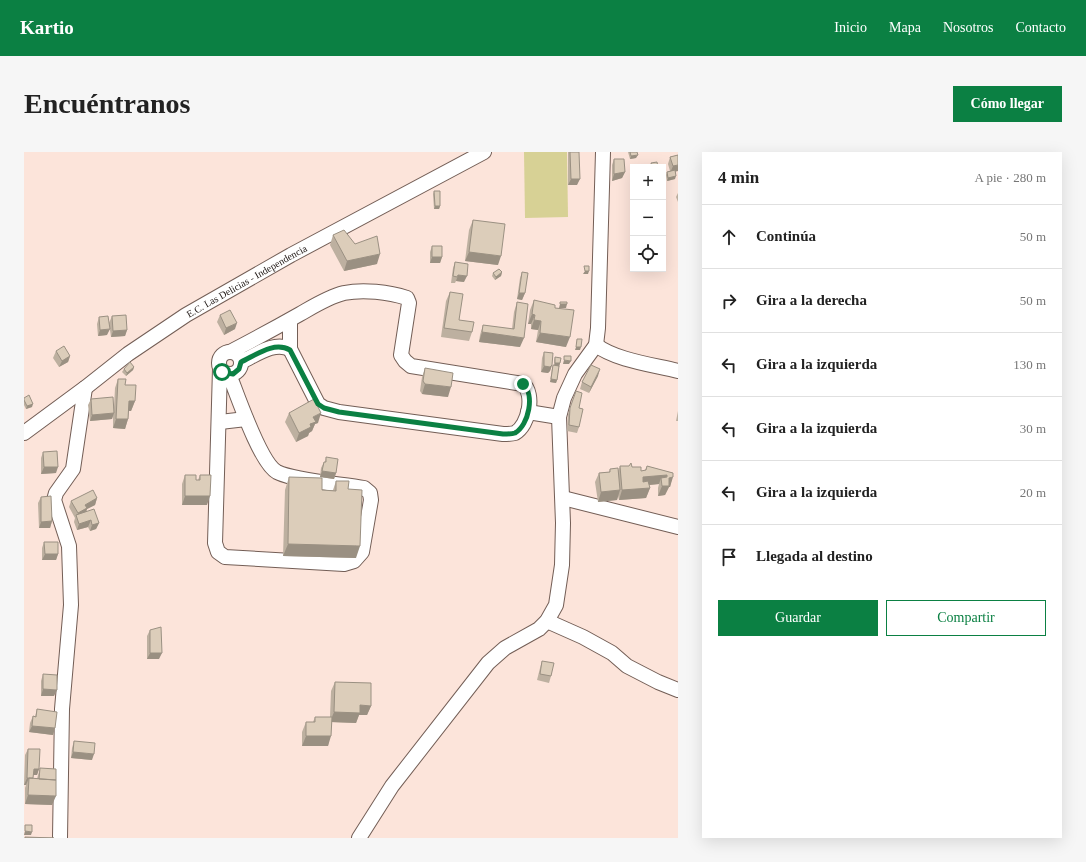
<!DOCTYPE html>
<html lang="es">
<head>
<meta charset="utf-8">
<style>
	:root { --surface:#fff; --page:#f6f6f6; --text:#222; --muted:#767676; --line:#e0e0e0; --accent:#0b8043 }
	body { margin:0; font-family:"Times New Roman",serif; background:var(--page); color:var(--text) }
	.controls { position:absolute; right:12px; top:12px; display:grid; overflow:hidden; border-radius:0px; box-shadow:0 4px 16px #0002 }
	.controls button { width:36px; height:36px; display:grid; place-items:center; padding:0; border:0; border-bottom:1px solid var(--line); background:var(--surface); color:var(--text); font:20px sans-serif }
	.stop { position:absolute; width:12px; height:12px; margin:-9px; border:3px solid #0b8043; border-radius:50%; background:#fff }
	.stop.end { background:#0b8043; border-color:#fff; box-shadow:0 1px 4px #0008 }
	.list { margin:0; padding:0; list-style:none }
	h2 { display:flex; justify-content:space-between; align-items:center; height:52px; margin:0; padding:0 16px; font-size:17px }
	h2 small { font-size:13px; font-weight:400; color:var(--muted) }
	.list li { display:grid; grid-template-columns:26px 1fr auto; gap:12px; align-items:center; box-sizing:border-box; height:64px; padding:0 16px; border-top:1px solid var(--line) }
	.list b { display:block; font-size:15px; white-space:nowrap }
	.list em { font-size:13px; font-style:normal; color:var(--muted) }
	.actions { display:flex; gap:8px; padding:12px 16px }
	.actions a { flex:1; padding:9px 0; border:1px solid var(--accent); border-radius:0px; text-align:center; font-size:14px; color:var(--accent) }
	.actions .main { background:var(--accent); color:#fff }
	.icon { flex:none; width:22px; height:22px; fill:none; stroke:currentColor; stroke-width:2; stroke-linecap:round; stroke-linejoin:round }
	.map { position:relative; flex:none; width:654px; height:686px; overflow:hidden; border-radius:0px }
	header { display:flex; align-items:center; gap:24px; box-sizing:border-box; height:56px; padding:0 20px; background:var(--accent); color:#fff }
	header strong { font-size:19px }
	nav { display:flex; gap:22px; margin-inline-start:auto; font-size:14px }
	.intro { display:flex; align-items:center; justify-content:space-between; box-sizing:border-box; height:96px; padding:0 24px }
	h1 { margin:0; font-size:28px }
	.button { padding:10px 18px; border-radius:0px; background:var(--accent); color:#fff; font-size:14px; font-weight:700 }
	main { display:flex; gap:24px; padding:0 24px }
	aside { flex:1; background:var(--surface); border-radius:0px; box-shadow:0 4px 16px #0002 }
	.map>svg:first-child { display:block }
	.green { fill:#d7d195 }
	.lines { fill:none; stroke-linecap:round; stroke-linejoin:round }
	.minor-casing { stroke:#735e56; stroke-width:16 }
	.minor { stroke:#fff; stroke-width:14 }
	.wall { fill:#bdb0a0 }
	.shaded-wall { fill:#9a9082 }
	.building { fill:#dccdba; stroke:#9a9082 }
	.route { stroke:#0b8043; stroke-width:5 }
	.labels { text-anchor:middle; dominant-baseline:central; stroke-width:3; stroke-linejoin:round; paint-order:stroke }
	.street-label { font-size:10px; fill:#1b1310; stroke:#fff }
</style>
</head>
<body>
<header>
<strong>Kartio</strong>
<nav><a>Inicio</a><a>Mapa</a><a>Nosotros</a><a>Contacto</a></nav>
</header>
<div class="intro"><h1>Encuéntranos</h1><a class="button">Cómo llegar</a></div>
<main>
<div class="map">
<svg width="654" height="686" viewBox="0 0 654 686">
	<rect width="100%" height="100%" fill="#fce4da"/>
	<path class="green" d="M500,0H543L544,65L501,66Z"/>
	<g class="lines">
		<defs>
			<g id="minor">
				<path d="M572,193C591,208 630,213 654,219"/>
				<path d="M206,200C229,188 253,175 276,162C290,154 304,145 320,141C339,137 365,140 383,146L385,151L377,203L381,209L387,214L499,232C511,242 505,273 491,281C488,282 482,282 479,282L315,260L300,256L294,252L266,197V168"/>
				<circle cx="206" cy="211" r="11"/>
				<path d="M217,210C232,203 250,189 266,197"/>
				<path d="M196,217L191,391L194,400L201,405L320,412L330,409L338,400L347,348L346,341L340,336C318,332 271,329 253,320C236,311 213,242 205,222"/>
				<path d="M504,260L535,265"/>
				<path d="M196,270L222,267"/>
				<path id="s1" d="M0,281L61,236L104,202L162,163L267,103L460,0"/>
				<path d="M539,346L654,375"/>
				<path d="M523,469L559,485L588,501L603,514L634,530L654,538"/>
				<path d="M36,686L38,557L47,453L45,394L30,348L32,341L49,317L61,236"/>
				<path d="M335,686L368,634L464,511L481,496L515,477L523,469L532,453L538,413L539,371L535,265L540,246L551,222L572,193L574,176L579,0"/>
			</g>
		</defs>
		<use href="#minor" class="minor-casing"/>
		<use href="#minor" class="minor"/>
	</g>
	<path class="wall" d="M544,0H555L553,33H544Z
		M604,0H613L612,6L606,7Z
		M654,3V19H651V27L643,29L642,23L643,20L646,19L644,12L646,5Z
		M590,7L601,20L598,26L588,29V13Z
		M410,39L416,54L415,57H410L409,42Z
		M654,41V50L652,45Z
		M449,68L474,113L441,109L445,78Z
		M309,83L331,92L353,112L320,119L306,93Z
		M408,94L418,105L416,111H406V100Z
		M431,110L440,130L432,129L431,131H427L429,116Z
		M478,120L477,124L471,128L468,124L469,121Z
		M498,120L501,141L498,148L493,147L496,126Z
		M426,140L435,168L448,180L445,189L417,185L422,149Z
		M510,148L531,156L542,195L512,190L514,178L507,177V172H504L506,158Z
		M493,150L496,195L455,190L456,183L459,173L488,177L490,160Z
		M196,163L211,177L200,183L193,170Z
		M88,164L103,178L101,184L87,185L85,171Z
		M75,165L83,183L74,184L73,172Z
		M32,199L46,204L44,210L35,215L29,206Z
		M520,200L528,213L526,219L524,221L517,220L518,206Z
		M531,205L536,211L535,215L533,228L532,231L526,230L528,216L529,213H530V208Z
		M110,215L109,218L102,224L98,220L100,217Z
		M401,216L424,245L398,242L396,239L398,225Z
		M574,224L565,241L556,237L558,230Z
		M94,227L101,233L111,249L107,259H105L104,267L101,277L89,276V263L88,267L66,269L64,253L67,247L90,255L91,236Z
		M552,239L555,256V275L553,281L543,279L544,262Z
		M0,246L8,255L2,257L0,253Z
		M654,259V269H652Z
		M265,261L294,271L291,272L288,279L285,281L284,284L272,290L261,270Z
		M19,300L32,321L17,322V306Z
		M302,305L312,321L310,327L296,325L297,316L300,310H301Z
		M596,314L608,315L617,319L621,318L623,314L649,321L646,335H645L641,343L634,344V336L635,332L625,333L626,336L622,346L595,348L594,344L593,348L574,350L571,330L575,321L585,320L586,317L594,319Z
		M161,323L172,328H174L176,323L183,353H158V332Z
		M265,325L298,338H309L312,329L324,337L332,406L259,404L261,338Z
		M17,345L28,369L26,376H15L14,351Z
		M73,346L71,353L63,357L62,360L75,371L72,377L66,379L64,375L53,378L50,370L51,366L45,355L47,349Z
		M20,390L34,402L32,408H18V396Z
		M126,478L135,507H123V484Z
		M518,509L527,524L525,531L513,528L516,516Z
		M19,522L30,544H17V529Z
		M311,530L347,554L343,563H335L332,571L308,570L304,594H278V580L282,570H289L291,565H306L307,539Z
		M13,557L31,576L29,583L5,580L6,571L9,564L11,565Z
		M50,589L68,608L47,606L48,596Z
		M4,597L15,617L13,623H9V627H13L14,623L16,616L28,653L1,652V636L2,633H0L1,603Z"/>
	<path class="shaded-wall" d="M614,3L612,6L606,7L607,4Z
		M654,13V19L646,21L649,14Z
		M601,20L598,26L588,29L590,22Z
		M652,24L651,27L643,29L644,26Z
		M547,27H556L553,33H544Z
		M411,54H416L415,57H410Z
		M445,100L477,104L474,113L441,109Z
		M356,102L353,112L320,119L323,109Z
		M408,105H418L416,111H406Z
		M561,119H565L564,122H559Z
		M478,120L477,124L471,128L472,125Z
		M434,123L443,124L440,130L432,129Z
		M495,141H501L498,148L493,147Z
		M536,152H543L542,156H535Z
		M508,162L511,163L507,172H504Z
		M510,168L517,169L514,178L507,177Z
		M213,171L211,177L200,183L202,176Z
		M86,177L83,183L74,184L76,178Z
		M103,178L101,184L87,185L89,179Z
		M458,180L500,186L496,195L455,190Z
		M516,181L546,185L542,195L512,190Z
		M552,195H557L556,198H551Z
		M46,204L44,210L35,215L38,209Z
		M540,208L547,209L545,212H539Z
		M531,211H536L535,215L530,214Z
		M528,213L526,219L524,221L517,220L520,214Z
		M110,215L109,218L102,224L103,221Z
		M576,217L574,224L565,241L567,235Z
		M527,227L533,228L532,231L526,230Z
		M401,232L427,235L424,245L398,242Z
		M105,249H111L107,259H102Z
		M9,252L8,255L2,257L3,254Z
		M90,261L88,267L66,269L68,263Z
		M297,261L294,271L291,272L288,279L285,281L284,284L272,290L275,281L289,265Z
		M92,267H104L101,277L89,276Z
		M20,315H34L32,321L17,322Z
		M298,319L312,321L310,327L296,325Z
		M643,323L640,332L637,326L635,332L615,334L619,325Z
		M649,325L646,335H645L641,343L634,344L638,334L645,326Z
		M626,336L622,346L595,348L598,338Z
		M596,338L593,348L574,350L577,340Z
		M161,344H186L183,353H158Z
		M73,346L71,353L63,357L61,363L53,364L54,361L61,353Z
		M67,368L64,375L53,378L55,372Z
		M28,369L26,376H15L17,370Z
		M75,371L72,377L66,379L68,373Z
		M264,392L336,394L332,406L259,404Z
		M21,402H34L32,408H18Z
		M126,501H138L135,507H123Z
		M19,537L33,538L30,544H17Z
		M336,553L347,554L343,563H335L332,571L306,570L310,560Z
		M8,574L31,576L29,583L5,580Z
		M282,584H307L304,594H278Z
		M49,600L70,602L68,608L47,606Z
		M10,617H15L13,623H7Z
		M3,626H9H5L2,633H0Z
		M4,643L32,644L28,653L1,652Z
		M1,679L8,680L7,683H0Z"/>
	<path class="building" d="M546,0H555L556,27H547Z
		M606,0H613L614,3L607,4Z
		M654,3V13L649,14L646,5Z
		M590,7H600L601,20L590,22Z
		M633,10L634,15H628L627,11Z
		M651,18L652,24L644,26L643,20Z
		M410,39H416V54H411Z
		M449,68L481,72L477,104L445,100Z
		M320,78L331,92L353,84L356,102L323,109L309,83Z
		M408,94H418V105H408Z
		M431,110L444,112L443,124L434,123L433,125L429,124Z
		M560,114H565V119H561Z
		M475,117L478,120L472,125L469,121Z
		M498,120L504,121L501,141H495Z
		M426,140L439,142L435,168L450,170L448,180L420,176Z
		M510,148L531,153V156L550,158L546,185L516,181L517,169L510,168L511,163L508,162Z
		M493,150L504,152L500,186L458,180L459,173L490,177Z
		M536,150H543V152H536Z
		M206,158L213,171L202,176L196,163Z
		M102,163L103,178L89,179L88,164Z
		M84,164L86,177L76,178L75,165Z
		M553,187H558L557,195H552Z
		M40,194L46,204L38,209L32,199Z
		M520,200L529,201L528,213L526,215L520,214Z
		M540,204H547V209L540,208Z
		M531,205L537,206L536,211H531Z
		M106,210L110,215L103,221L100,217Z
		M529,213L535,214L533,228L527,227Z
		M567,213L576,217L567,235L558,230Z
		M401,216L429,221L427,235L401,232L399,229Z
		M94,227H102L101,233H112L111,249H105L104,267H92Z
		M552,239L558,241L555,256L559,257L555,275L545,273L546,256Z
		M5,243L9,252L3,254L0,248V246Z
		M89,245L90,261L68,263L67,247Z
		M290,247L297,261L289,265L292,270L286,272L287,275L275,281L265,261Z
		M33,299L34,315H20L19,300Z
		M302,305L314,307L312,321L298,319L300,310H302Z
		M607,311L608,315H617V319L622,318L623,314L649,321V325L645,326V334H638L637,326L643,325V323L619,325V330L624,329L626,336L598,338L596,314H605Z
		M594,316L596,338L577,340L575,321L586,320V317Z
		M161,323H172V328H176V323H187L186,344H161Z
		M265,325L298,326V338L312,339V329H325L324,337L338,338L336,394L264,392Z
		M69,338L73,346L61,353L63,356L54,361L47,349Z
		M27,344L28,369L17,370V345Z
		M70,357L75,371L68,373L67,368L55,372L52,363Z
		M20,390H34V402H21Z
		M137,475L138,501H126V478Z
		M518,509L530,511L527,524L516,522Z
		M19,522L33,523V538L19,537Z
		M311,530L347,531V554L336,553V561L310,560Z
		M13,557L33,560L31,576L8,574L9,564L12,565Z
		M291,565H308L307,584H282V570H291Z
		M50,589L71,591L70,602L49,600Z
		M4,597H16L15,617H10L9,626H3Z
		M16,616L32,617V628L15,627Z
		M5,626L32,628V644L4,643Z
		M1,673H8V680L1,679Z
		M1,685L30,686H1Z"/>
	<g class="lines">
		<path class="route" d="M198,220L209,222L215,217L217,210C232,203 250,189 266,198L294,252L300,256L315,260L479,282C482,282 488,282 491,281C505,273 511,242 499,232"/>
	</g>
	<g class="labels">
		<g class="street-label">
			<text stroke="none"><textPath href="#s1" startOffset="270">E.C. Las Delicias - Independencia</textPath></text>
		</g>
	</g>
</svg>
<div class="controls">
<button>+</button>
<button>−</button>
<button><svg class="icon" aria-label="locate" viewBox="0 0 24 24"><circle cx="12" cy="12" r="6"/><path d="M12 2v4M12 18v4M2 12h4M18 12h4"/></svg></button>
</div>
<div class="stop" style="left:198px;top:220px"></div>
<div class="stop end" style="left:499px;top:232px"></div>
</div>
<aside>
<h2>4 min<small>A pie · 280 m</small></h2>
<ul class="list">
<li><svg class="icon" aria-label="ahead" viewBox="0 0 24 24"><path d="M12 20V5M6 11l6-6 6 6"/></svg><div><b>Continúa</b></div><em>50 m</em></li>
<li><svg class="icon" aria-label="right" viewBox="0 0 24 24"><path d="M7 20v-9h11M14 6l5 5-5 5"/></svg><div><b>Gira a la derecha</b></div><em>50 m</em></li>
<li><svg class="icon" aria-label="left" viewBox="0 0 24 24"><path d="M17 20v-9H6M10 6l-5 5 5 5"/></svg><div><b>Gira a la izquierda</b></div><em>130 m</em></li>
<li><svg class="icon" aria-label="left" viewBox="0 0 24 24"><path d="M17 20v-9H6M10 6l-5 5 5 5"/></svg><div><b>Gira a la izquierda</b></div><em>30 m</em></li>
<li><svg class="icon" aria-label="left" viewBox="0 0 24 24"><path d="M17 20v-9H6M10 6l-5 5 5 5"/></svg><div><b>Gira a la izquierda</b></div><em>20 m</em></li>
<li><svg class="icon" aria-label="arrive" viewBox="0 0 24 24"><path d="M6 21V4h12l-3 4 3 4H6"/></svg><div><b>Llegada al destino</b></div></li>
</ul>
<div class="actions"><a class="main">Guardar</a><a>Compartir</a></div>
</aside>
</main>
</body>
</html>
